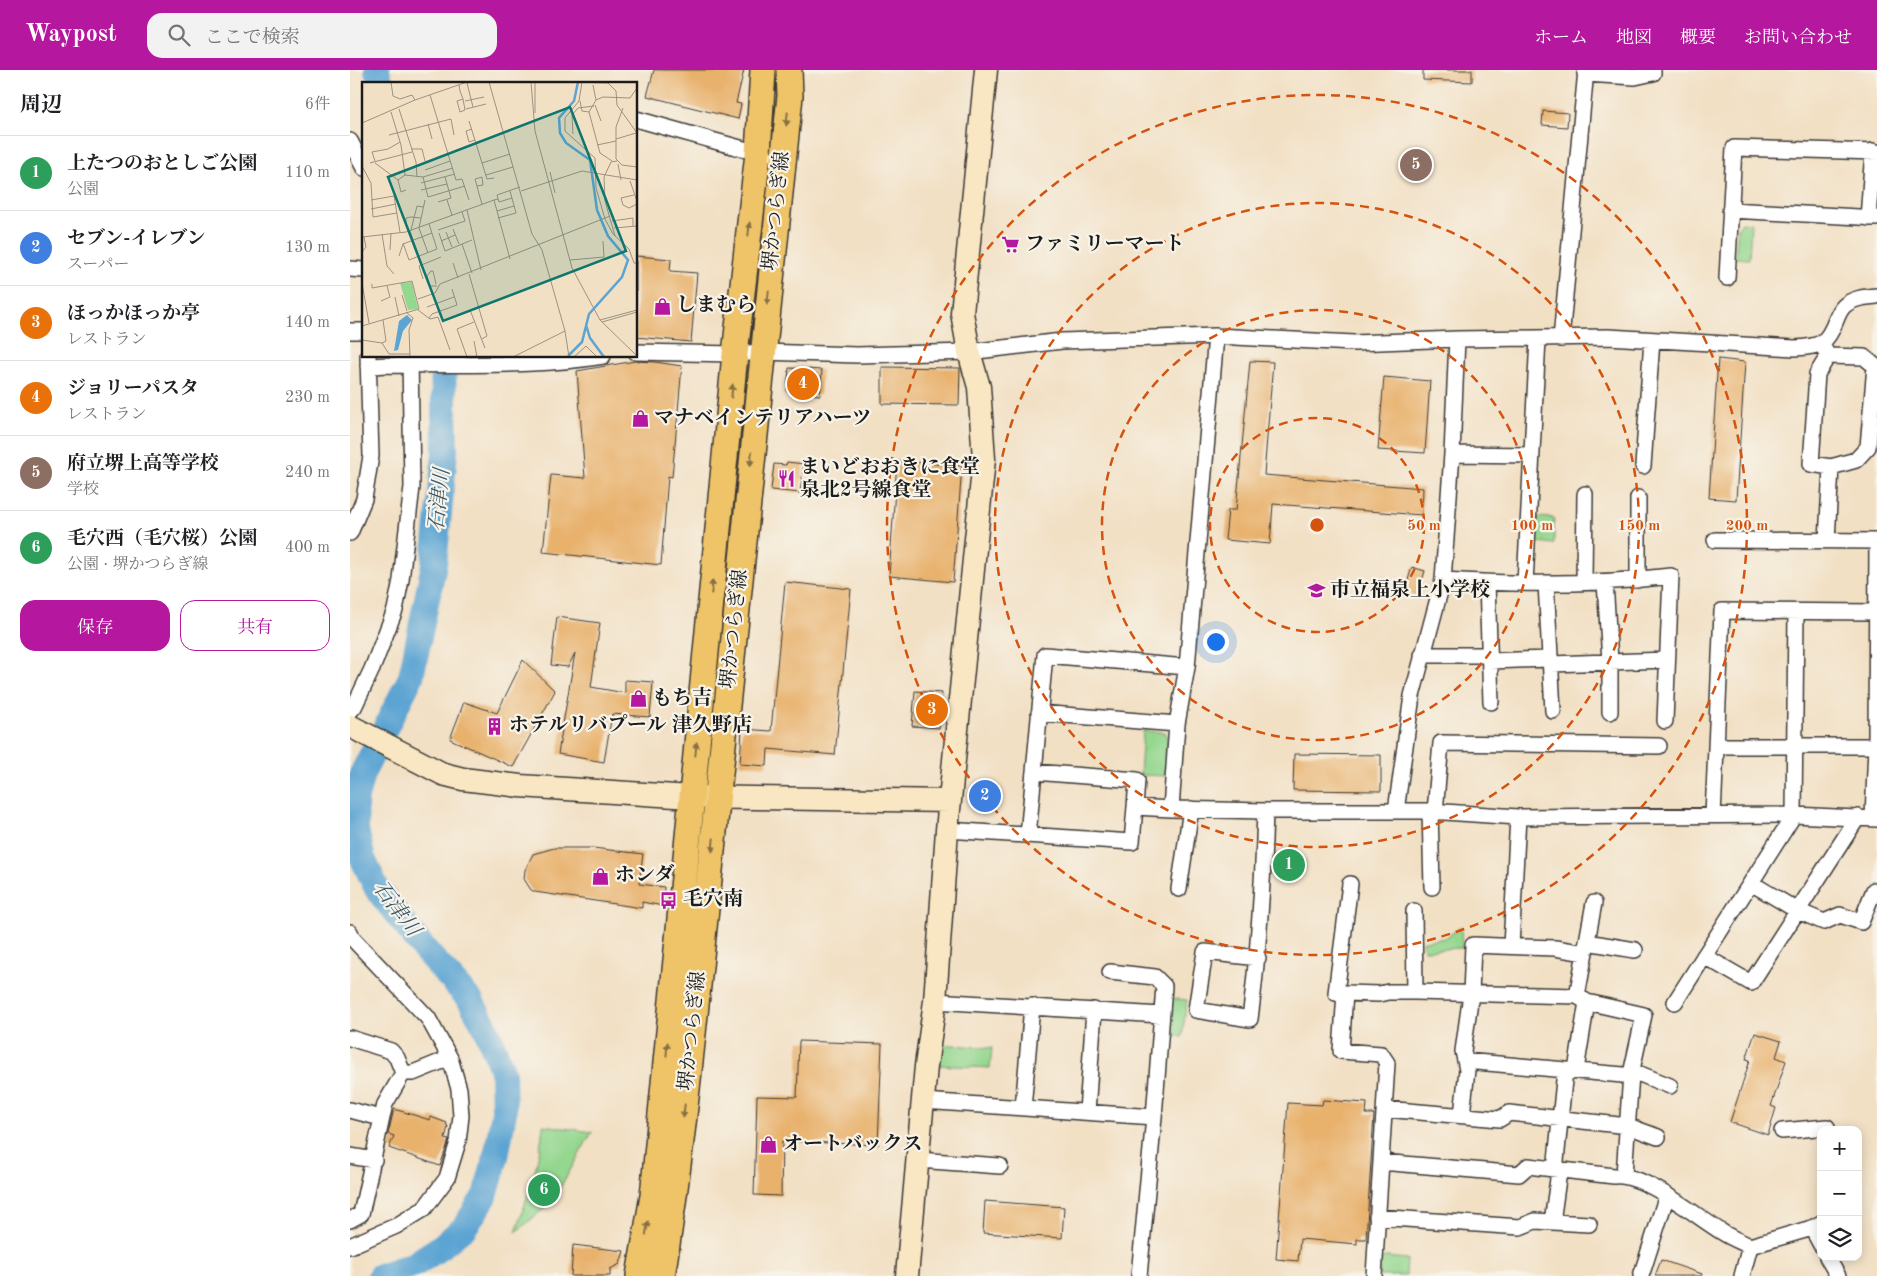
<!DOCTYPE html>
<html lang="ja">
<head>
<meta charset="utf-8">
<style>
	:root { --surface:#fff; --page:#f2f2f2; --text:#202124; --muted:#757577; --line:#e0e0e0; --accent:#b5179e }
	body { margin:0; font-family:"Old Standard TT","Noto Serif JP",serif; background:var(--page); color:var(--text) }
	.controls { position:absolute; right:15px; bottom:15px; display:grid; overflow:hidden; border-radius:10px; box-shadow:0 2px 12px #0003 }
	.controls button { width:45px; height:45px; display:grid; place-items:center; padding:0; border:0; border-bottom:1px solid var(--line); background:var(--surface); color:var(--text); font:25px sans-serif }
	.you { position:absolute; left:865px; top:571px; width:18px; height:18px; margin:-12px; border:4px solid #fff; border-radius:50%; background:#1a73e8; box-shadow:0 0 0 8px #1a73e833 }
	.badge { display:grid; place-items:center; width:32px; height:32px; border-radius:50%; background:var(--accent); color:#fff; font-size:16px; font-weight:700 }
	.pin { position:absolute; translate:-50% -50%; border:2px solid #fff; box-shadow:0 1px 5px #0006 }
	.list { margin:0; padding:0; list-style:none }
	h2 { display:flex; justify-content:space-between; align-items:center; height:65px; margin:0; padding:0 20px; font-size:21px }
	h2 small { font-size:16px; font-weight:400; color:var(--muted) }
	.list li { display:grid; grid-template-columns:32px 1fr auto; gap:15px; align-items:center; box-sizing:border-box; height:75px; padding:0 20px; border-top:1px solid var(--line) }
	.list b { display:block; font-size:19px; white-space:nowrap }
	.list p { margin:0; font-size:16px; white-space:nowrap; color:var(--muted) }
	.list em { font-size:16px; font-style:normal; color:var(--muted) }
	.actions { display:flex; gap:10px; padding:15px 20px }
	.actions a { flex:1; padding:11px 0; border:1px solid var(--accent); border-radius:15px; text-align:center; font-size:18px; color:var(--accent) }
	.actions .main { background:var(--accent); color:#fff }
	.icon { flex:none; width:28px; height:28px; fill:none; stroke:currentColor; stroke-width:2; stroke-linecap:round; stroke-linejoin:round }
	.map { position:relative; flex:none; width:1527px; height:1206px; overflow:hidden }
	header { display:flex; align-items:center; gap:30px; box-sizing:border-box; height:70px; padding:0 25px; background:var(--accent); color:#fff }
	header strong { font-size:24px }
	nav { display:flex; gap:28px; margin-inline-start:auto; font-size:18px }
	.search { width:350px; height:45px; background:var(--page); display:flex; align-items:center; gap:12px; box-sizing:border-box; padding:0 18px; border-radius:15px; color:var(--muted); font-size:19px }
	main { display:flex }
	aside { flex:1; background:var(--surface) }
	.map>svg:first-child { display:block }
	.green { fill:#94d78f; stroke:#587a56 }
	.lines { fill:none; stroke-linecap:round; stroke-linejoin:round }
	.river { stroke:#5ca4d3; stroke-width:26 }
	.building { fill:#e8b16c }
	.street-casing { stroke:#3c3935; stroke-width:18 }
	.secondary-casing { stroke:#3c3935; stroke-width:25 }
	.primary-casing { stroke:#3c3935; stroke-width:28 }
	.street { stroke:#fff; stroke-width:15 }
	.secondary { stroke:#f9e7c3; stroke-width:22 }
	.primary { stroke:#efc469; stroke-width:25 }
	.oneway { fill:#867042 }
	.ring { fill:none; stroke:#d4530e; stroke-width:2.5; stroke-dasharray:9 6 }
	.labels { text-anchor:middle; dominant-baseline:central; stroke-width:4.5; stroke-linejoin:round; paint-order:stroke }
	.street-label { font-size:20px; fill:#1c1c1c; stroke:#f7f3e8 }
	.poi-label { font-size:20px; font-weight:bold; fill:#1c1c1c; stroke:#f7f3e8; text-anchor:start }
	.water-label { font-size:21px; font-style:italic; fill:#39596e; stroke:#f7f3e8 }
	.inset-river { fill:none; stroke:#5ca4d3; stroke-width:2.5 }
	.inset-road { fill:none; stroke:#9c9281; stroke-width:1 }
	.view { fill:#0f766e; fill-opacity:0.15; stroke:#0f766e; stroke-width:2.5 }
	.inset-edge { fill:none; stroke:#1c1c1c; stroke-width:2.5 }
	.centre { fill:#d4530e; stroke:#f7f3e8; stroke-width:2.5 }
	.ring-label { font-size:15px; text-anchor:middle; font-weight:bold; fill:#d4530e; stroke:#f7f3e8; stroke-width:4.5; stroke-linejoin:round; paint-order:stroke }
</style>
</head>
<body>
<header>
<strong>Waypost</strong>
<div class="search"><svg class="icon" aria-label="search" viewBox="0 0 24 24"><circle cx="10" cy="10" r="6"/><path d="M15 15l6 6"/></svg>ここで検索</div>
<nav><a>ホーム</a><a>地図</a><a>概要</a><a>お問い合わせ</a></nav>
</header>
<main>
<aside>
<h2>周辺<small>6件</small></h2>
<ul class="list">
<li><span class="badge" style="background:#2e9e5b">1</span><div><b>上たつのおとしご公園</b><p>公園</p></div><em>110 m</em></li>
<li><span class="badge" style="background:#3f7fe0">2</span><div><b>セブン-イレブン</b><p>スーパー</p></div><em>130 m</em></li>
<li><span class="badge" style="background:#e8710a">3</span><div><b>ほっかほっか亭</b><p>レストラン</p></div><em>140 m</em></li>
<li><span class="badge" style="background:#e8710a">4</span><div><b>ジョリーパスタ</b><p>レストラン</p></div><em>230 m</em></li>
<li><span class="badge" style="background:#8d6e63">5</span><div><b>府立堺上高等学校</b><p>学校</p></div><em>240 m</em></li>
<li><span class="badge" style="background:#2e9e5b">6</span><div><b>毛穴西（毛穴桜）公園</b><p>公園 · 堺かつらぎ線</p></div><em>400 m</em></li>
</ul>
<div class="actions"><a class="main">保存</a><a>共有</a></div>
</aside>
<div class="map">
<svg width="1527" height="1206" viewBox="0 0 1527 1206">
	<rect width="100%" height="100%" fill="#f7f3e8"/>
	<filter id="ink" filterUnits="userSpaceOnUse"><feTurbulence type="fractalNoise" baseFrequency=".02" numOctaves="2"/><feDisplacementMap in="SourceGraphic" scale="10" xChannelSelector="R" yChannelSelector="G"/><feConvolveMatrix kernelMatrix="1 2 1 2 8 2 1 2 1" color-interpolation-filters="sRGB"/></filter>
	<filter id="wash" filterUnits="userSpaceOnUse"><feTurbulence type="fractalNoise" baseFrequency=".0096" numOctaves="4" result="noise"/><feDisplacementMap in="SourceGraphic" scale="20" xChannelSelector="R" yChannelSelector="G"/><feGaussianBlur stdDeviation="1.12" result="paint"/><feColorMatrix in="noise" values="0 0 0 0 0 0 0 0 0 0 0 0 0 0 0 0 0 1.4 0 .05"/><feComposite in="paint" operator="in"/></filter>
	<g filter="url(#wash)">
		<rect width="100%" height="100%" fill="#f2e0c5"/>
		<path class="green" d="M1392,152L1401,153L1399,189L1385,188L1388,157Z
			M1184,447L1204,448V474L1182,472Z
			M793,661L814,662L818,669L815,706L790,705Z
			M924,789L955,790V800L923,799Z
			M1111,857L1112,878L1074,880L1073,871L1095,868Z
			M819,928L837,930L832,967L815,964Z
			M590,974L642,978L640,998L588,995Z
			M193,1055L242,1062L202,1132L166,1162C177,1127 190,1092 193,1055Z
			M1036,1187L1057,1189L1056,1206H1029L1030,1191Z"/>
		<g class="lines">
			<path class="river" d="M27,0L31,14
				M30,1206L65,1194L88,1179L114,1158L135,1126L146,1087L154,1042L153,1003L136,958L120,930L73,878L27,819L13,789L6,760L5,731L12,704L61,607L84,494L95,382L93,286"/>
		</g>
		<g id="blocks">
			<path class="building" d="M304,0H394L386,33L391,34L388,49L297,26Z
				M1073,0H1122V12L1073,10Z
				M1193,41L1218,43L1217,57L1192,55Z
				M286,186L321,189L320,201L347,203L341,272L286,267Z
				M1368,289L1395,292L1386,430L1359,428Z
				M285,291L305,292L332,296L322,407L318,406L311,495L193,482L201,405L235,408L227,301Z
				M900,291L923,292L914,405L1073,418L1072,445L923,434L920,474L875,470L878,440H886Z
				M532,297L610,298L609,335L532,334Z
				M439,298L472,300L470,325L437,322Z
				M1034,307L1080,311L1075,383L1028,380Z
				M547,391L612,396L603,512L539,506Z
				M437,392L454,394L450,423L421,420L424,394L436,395Z
				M1062,497L1075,501L1067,527L1054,523Z
				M435,512L501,519L485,685L418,679L417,696L390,694L392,659L421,661Z
				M207,547L250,553L241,617L275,623V610L303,612L300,647L262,644L254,692L208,684L225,583L218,597L201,595Z
				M173,590L205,621L163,697L100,669L114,632L147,643Z
				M565,621L592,623L589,658L562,656Z
				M944,684L1031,685V721L943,720Z
				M204,778H243L293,784L289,814L314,817L313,836L292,832V838L185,822L181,820L174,809L175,800L183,784Z
				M1405,963L1431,971L1426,987L1436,991L1421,1036L1426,1038L1418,1065L1380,1052L1400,990L1396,989Z
				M449,971L532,974L528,1075L432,1071L431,1126L404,1125L407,1026L447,1027Z
				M973,1030L1017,1033L1016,1044H1024L1016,1169H1007V1174L950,1169L948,1191L926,1189L938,1033L972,1035Z
				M44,1039L80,1050L81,1047L97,1053L96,1055L98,1056L95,1069L99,1070L90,1096L39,1078L44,1066L38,1064Z
				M635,1131L714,1137L712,1168L633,1163Z
				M223,1175L274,1181L270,1194L260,1199V1206H221Z
				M1311,1190L1352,1204V1206H1305Z"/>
		</g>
	</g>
	<g filter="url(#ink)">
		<use href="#blocks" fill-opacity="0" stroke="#3c3935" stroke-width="1"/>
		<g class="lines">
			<defs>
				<path id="street" d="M1235,4L1285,7L1303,3V0
					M286,49L415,85
					M0,71L14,98
					M1380,140L1527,148
					M1518,148L1523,81
					M0,199L14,200
					M1377,208L1384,78L1527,82
					M0,261H14
					M866,266L837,597L827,654L821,739L915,741H1080L1168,747L1444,745L1527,749
					M1211,269L1236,0
					M1471,273L1478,286L1514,287L1525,296L1518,377L1506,390L1481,397L1461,394L1467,304L1478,286
					M286,282L385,284L412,282L507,285L619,282L712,271L866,266L1004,273L1107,269L1258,267L1445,278C1470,277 1477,274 1486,250C1488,245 1490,240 1494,236C1503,228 1515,227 1527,226
					M18,296C96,292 175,299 253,286
					M1102,384L1181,385
					M1293,396L1302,270
					M0,463L14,429L21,386L18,286
					M1365,470L1527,471
					M1477,470L1481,397
					M1093,510C1169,515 1245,515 1321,506L1315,651
					M1288,510V428
					M1234,511L1235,424
					M1255,512L1260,591V642
					M1137,513L1141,632
					M1175,513L1188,269
					M1196,513L1203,641
					M1072,585H1140
					M1140,591L1200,589
					M1201,594L1317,590
					M0,641L4,637L22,599L45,540L51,510L62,417L60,286
					M689,643L827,654
					M1366,676H1527
					M684,702L787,710L785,737
					M1046,741L1062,626L1093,510L1102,384L1107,269
					M1080,741L1082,817
					M1085,742L1091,673L1309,676
					M1363,746L1372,541L1527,542
					M1523,748L1526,676L1527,471
					M597,760L782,772L785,737L821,739
					M678,765L695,585L837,597
					M1401,813L1448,841L1474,852L1490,845L1511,852L1524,820
					M1000,814L986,923H995L991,981L1031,984L1037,993L1024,1206
					M829,819L841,739
					M1064,841L1065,922
					M0,862L3,869L78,948L100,988L109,1019L111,1046L108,1072L97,1108L74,1139L46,1156L0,1176
					M1237,872L1285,880
					M1161,876L1168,747
					M1354,886L1401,913L1508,747
					M908,888L855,882L846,940L900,949C909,879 913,811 915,741
					M760,902L805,907L814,916L804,1047L789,1206
					M995,923L1029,924L1038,922H1065L1227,926L1237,932L1294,945L1281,1004L1274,1105
					M1227,926L1244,833
					M585,931L811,945
					M1325,932L1444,745L1446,542
					M0,968L41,981L47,988L53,1003H63L100,988
					M1115,991L1273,1005L1290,1004L1320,1016
					M1226,1000L1237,932
					M573,1031L804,1047
					M673,1038L682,936
					M1035,1039L1150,1049L1159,1043L1278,1056L1308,1067
					M0,1040L31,1048
					M737,1042L744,940
					M1112,1045L1117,1000L1113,981L1121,924L1123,875L1205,878L1235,883
					M1432,1061L1477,1057V1060
					M0,1086L24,1090
					M568,1090L650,1096
					M1031,1092L1169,1104L1178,1096L1264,1106C1293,1102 1347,1147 1372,1162C1381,1168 1391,1172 1400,1176L1462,1158L1471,1153
					M1027,1147L1170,1157L1185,1151L1239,1154
					M0,1150L11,1144L35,1034L53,1003
					M1202,1152L1208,1109L1206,1091L1215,1000
					M1462,1158L1471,1175
					M1477,1187L1488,1206
					M1291,1206L1317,1125
					M1392,1206L1400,1176"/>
				<path id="secondary" d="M0,656L93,704L113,709L170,716L341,727L600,731
					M557,1206L576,996L585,931L597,760L634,389L629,317L619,282L612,243L636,0"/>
				<path id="primary" d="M289,1206L303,1126L385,284L408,83L413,0
					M312,1206C332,1084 343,961 356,839C386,568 410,297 440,26L439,0"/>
			</defs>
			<use href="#street" class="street-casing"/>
			<use href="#secondary" class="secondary-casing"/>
			<use href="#primary" class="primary-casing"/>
			<use href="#street" class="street"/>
			<use href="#secondary" class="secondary"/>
			<use href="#primary" class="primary"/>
		</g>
		<defs><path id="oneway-solid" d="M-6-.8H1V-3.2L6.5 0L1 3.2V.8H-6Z" transform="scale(1.25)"/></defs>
		<g class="oneway">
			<use href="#oneway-solid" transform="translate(437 49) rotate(96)"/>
			<use href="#oneway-solid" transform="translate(399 159) rotate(-84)"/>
			<use href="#oneway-solid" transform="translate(418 228) rotate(96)"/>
			<use href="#oneway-solid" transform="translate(382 321) rotate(-84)"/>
			<use href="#oneway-solid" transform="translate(401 389) rotate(96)"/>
			<use href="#oneway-solid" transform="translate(362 517) rotate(-84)"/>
			<use href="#oneway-solid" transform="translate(346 679) rotate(-84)"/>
			<use href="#oneway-solid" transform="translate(363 775) rotate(96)"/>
			<use href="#oneway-solid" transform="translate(317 979) rotate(-85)"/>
			<use href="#oneway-solid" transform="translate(334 1041) rotate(96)"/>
			<use href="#oneway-solid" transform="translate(297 1158) rotate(-80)"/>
		</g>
	</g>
	<g class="ring">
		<circle cx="967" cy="455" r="107"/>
		<circle cx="967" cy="455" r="215"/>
		<circle cx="967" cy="455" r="322"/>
		<circle cx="967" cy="455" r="430"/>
	</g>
	<defs>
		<symbol id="supermarket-bare" viewBox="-9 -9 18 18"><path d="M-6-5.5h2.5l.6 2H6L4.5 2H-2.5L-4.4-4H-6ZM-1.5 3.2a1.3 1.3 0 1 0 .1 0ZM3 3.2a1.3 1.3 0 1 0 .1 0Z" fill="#b5179e" stroke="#f7f3e8" stroke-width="2.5" paint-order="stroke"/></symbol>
		<symbol id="shop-bare" viewBox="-9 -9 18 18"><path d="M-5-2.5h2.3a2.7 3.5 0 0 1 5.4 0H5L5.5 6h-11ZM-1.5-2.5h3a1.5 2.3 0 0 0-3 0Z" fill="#b5179e" stroke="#f7f3e8" stroke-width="2.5" paint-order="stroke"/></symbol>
		<symbol id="restaurant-bare" viewBox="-9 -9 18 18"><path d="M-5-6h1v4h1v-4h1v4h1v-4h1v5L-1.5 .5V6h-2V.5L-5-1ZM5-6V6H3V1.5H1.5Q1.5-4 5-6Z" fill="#b5179e" stroke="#f7f3e8" stroke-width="2.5" paint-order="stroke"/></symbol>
		<symbol id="school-bare" viewBox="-9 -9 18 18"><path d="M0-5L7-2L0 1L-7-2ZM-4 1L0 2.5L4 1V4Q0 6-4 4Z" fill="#b5179e" stroke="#f7f3e8" stroke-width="2.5" paint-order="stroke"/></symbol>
		<symbol id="building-bare" viewBox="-9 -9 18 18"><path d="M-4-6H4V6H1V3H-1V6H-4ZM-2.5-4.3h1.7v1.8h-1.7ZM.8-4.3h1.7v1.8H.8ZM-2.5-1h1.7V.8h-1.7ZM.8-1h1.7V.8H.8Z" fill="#b5179e" stroke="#f7f3e8" stroke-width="2.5" paint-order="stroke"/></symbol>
		<symbol id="bus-bare" viewBox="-9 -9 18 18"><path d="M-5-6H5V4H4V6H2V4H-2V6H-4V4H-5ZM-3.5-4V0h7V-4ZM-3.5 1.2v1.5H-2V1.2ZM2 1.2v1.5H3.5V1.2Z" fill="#b5179e" stroke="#f7f3e8" stroke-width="2.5" paint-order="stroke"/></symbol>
	</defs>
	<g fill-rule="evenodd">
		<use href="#supermarket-bare" x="648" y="162" width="25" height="25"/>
		<use href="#shop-bare" x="300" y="224" width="25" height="25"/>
		<use href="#shop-bare" x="278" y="336" width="25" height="25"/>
		<use href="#restaurant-bare" x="424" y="396" width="25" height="25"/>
		<use href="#school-bare" x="954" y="508" width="25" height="25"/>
		<use href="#shop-bare" x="276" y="616" width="25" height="25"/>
		<use href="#building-bare" x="132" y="644" width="25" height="25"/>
		<use href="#shop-bare" x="238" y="794" width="25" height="25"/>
		<use href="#bus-bare" x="306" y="818" width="25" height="25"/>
		<use href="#shop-bare" x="406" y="1062" width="25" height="25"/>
	</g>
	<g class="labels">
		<g class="street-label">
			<text transform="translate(427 141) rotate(-84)">堺かつらぎ線</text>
			<text transform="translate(385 559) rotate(-84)">堺かつらぎ線</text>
			<text transform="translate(343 961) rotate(-84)">堺かつらぎ線</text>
		</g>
		<g class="poi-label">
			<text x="675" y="175">ファミリーマート</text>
			<text x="326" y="236">しまむら</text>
			<text x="304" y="349">マナベインテリアハーツ</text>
			<text x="450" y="398">まいどおおきに食堂<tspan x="450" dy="23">泉北2号線食堂</tspan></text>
			<text x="980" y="521">市立福泉上小学校</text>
			<text x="302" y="629">もち吉</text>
			<text x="159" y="656">ホテルリバプール 津久野店</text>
			<text x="265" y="806">ホンダ</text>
			<text x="333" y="830">毛穴南</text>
			<text x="433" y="1075">オートバックス</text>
		</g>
		<g class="water-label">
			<text transform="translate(90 430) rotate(-84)">石津川</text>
			<text transform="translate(46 839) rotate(53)">石津川</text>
		</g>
	</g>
	<g transform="translate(12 12)">
		<rect width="275" height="275" fill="#f2e0c5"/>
		<path d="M50,200L56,227L46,228L38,201Z" fill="#94d78f"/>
		<path d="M45,233L50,238L41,249L36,268L32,269L37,239Z" fill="#5ca4d3"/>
		<path class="inset-river" d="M224,243L228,256L242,275M206,274L220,260L227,232L260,195L266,178L246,154L235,128L228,78L204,61L198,51L197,36L212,19L216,0"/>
		<path class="inset-road" d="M29,0L31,14L38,17L50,13L53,18M127,0L170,152L180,168L203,249L207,275M169,0L173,49L210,186L238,238L275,274M207,0L246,1L254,9L255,23L275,51M220,0L217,19L203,36V49L233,76L234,106L243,137L251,152L267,167L272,181H275M105,1L111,25M97,3L98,9L101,17L103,28L98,30L95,19L101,17M231,3L234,18M68,13L94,98L100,97L107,118M103,19L122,15M218,19L220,29L227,30L234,18L241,15L268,16L275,6M233,23L239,39M261,26L254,45V77L260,83L275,85M37,27L54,80L55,95M104,27L124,22M29,30L39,63L43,93M227,30L238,71L250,79M173,31V0M107,39L125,97L132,96M0,41L53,18L105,0M66,42L70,57M110,47L104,49L107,60L113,58M211,52L210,33L216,26L232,24M27,53L89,37L92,53M254,57L274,51M235,63L254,59M49,67H60L63,79M13,79L10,70L26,67L38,60M8,81L50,70M13,81L36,98L39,110L44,108M120,81L148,72M256,82L259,98M0,84L9,101L11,135L35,131M63,88L88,79M188,90L193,111M124,93L151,85M61,95L66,115L103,104M36,98L43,93L61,95L91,86M268,99L275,119M59,101L93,92M115,104L121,103L120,95L113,97L115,104L117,112L120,122M59,108L85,102M159,109L220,89L275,98M272,113L259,116L261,123L267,126L275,122M136,117L137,120L150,116M9,118L32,114L38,150M63,118L57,146L66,171M85,118L90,133M132,118L136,117L135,113L158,105M76,120L89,116L83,95M9,127L34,122M105,128L119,188M135,129L152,124M136,136L154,131L148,109M250,139L271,136V144M44,141V136L49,135L59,136M252,146L275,144M91,147L97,162M49,148L55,124L61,125M76,148L103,139L100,130M48,149L60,183M84,150L90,165M77,151L83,169L110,158M20,152L25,184L32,192M253,154L243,119L242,95L249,80L255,79M0,155L44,150L132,118L148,177M79,159L93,153M41,161L47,178L75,167L67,142M100,162L110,191M28,168L29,151M0,170L4,165L2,155M37,174L41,162L70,151M208,178L242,175L241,159M91,181L96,196M107,192L125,254L120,257M61,197L57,184L79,175M0,201L7,241M74,202L71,189H69L65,194L68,204H75M40,213L45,229M33,215L37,234M56,217L73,211L78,202L248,134M19,219L28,215L25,204M65,225L92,215M116,225L108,228L123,266M56,228L68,237L76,235L88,268M44,230L51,236L47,248L48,275M67,236L70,232L95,223L90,207M238,238L275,228M240,240L275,230M0,244L57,227L50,199L10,206V202M0,258L20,261M112,259L115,275M20,261L27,272H48M20,261L24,259L21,238M105,275L95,247L112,240M151,275L203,249M212,275L224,264L235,275"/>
		<path class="view" d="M208,25L264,169L81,239L26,95Z"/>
		<rect width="275" height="275" class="inset-edge"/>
	</g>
	<circle cx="967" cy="455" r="8" class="centre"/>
	<g class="ring-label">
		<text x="1074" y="460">50 m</text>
		<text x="1182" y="460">100 m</text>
		<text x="1289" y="460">150 m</text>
		<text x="1397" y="460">200 m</text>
	</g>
</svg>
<div class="controls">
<button>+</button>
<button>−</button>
<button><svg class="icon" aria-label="layers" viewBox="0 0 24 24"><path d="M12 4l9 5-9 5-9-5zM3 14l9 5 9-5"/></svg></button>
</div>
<div class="you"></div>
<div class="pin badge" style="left:939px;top:795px;background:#2e9e5b">1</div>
<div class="pin badge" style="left:635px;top:726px;background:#3f7fe0">2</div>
<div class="pin badge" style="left:582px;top:640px;background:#e8710a">3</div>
<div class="pin badge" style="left:453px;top:314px;background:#e8710a">4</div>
<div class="pin badge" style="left:1066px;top:95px;background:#8d6e63">5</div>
<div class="pin badge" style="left:194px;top:1120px;background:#2e9e5b">6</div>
</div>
</main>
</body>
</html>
